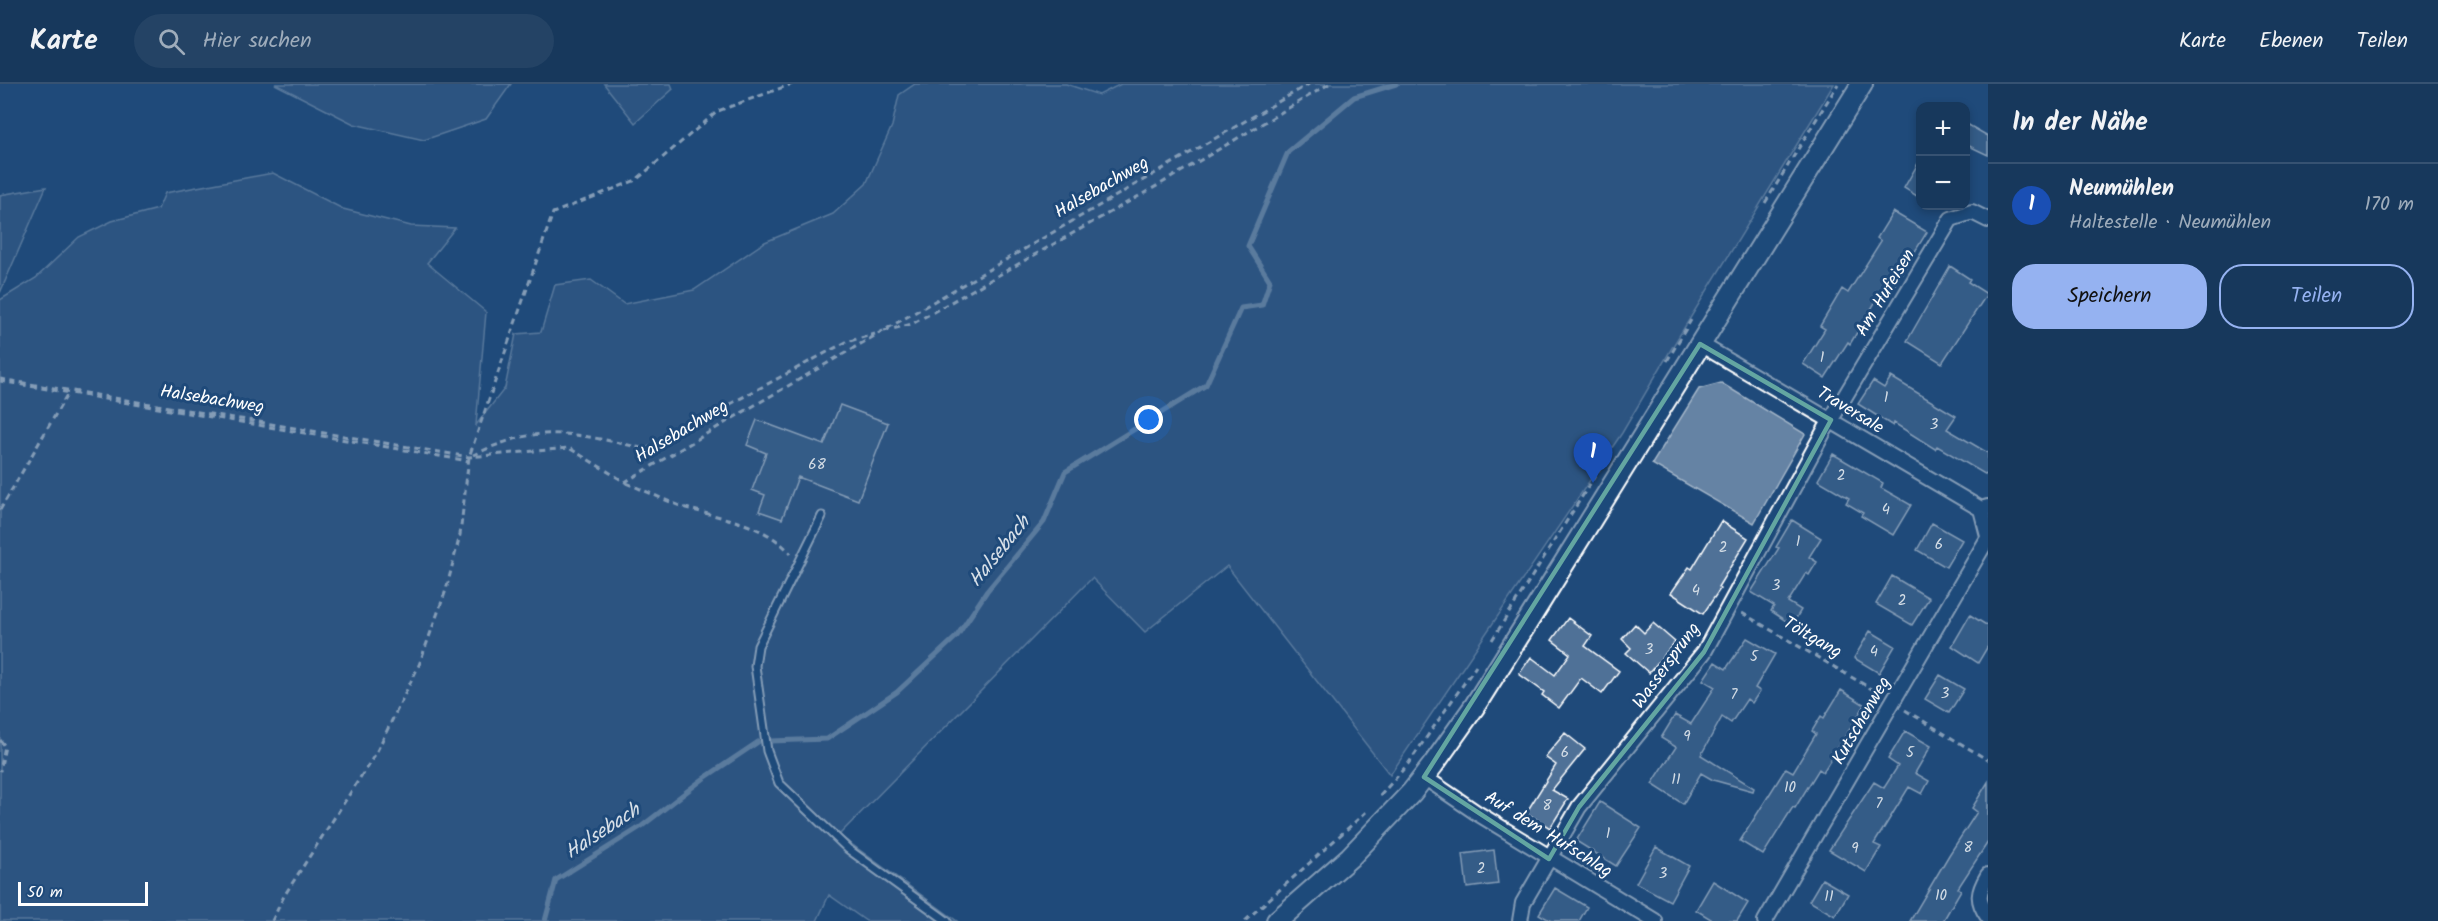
<!DOCTYPE html>
<html lang="de">
<head>
<meta charset="utf-8">
<style>
	:root { --surface:#17385c; --page:#244365; --text:#f1f3f6; --muted:#9eacbb; --line:#365272; --accent:#95b2f1 }
	body { margin:0; font-family:Kalam,sans-serif; background:var(--page); color:var(--text) }
	.controls { position:absolute; right:18px; top:18px; display:grid; overflow:hidden; border-radius:12px; box-shadow:0 3px 9px #0003 }
	.controls button { width:54px; height:54px; display:grid; place-items:center; padding:0; border:0; border-bottom:2px solid var(--line); background:var(--surface); color:var(--text); font:30px sans-serif }
	.scale { position:absolute; left:18px; bottom:15px; width:130px; box-sizing:border-box; padding-left:6px; border:3px solid #fff; border-top:0; font-size:16px; line-height:21px; white-space:nowrap; color:#fff; -webkit-text-stroke:4px #1f4a7a; paint-order:stroke }
	.you { position:absolute; left:1149px; top:336px; width:21px; height:21px; margin:-15px; border:4px solid #fff; border-radius:50%; background:#1a73e8; box-shadow:0 0 0 9px #1a73e833 }
	.badge { display:grid; place-items:center; width:39px; height:39px; border-radius:50%; background:var(--accent); color:#fff; font-size:20px; font-weight:700 }
	.pin { position:absolute; translate:-50% -50px; filter:drop-shadow(0 2px 3px #0008) }
	.pin::after { content:''; position:absolute; top:32px; width:21px; height:18px; background:inherit; clip-path:polygon(0 0,100% 0,50% 100%) }
	.list { margin:0; padding:0; list-style:none }
	h2 { display:flex; justify-content:space-between; align-items:center; height:78px; margin:0; padding:0 24px; font-size:26px }
	h2 small { font-size:20px; font-weight:400; color:var(--muted) }
	.list li { display:grid; grid-template-columns:39px 1fr auto; gap:18px; align-items:center; box-sizing:border-box; height:84px; padding:0 24px; border-top:2px solid var(--line) }
	.list b { display:block; font-size:22px; white-space:nowrap }
	.list p { margin:0; font-size:20px; white-space:nowrap; color:var(--muted) }
	.list em { font-size:20px; font-style:normal; color:var(--muted) }
	.actions { display:flex; gap:12px; padding:18px 24px }
	.actions a { flex:1; padding:14px 0; border:2px solid var(--accent); border-radius:24px; text-align:center; font-size:21px; color:var(--accent) }
	.actions .main { background:var(--accent); color:#111 }
	.icon { flex:none; width:33px; height:33px; fill:none; stroke:currentColor; stroke-width:2; stroke-linecap:round; stroke-linejoin:round }
	.map { position:relative; flex:none; width:1988px; height:837px; overflow:hidden }
	header { display:flex; align-items:center; gap:36px; box-sizing:border-box; height:84px; padding:0 30px; background:var(--surface); border-bottom:2px solid var(--line) }
	header strong { font-size:28px }
	nav { display:flex; gap:33px; margin-inline-start:auto; font-size:21px }
	.search { width:420px; height:54px; background:var(--page); display:flex; align-items:center; gap:15px; box-sizing:border-box; padding:0 21px; border-radius:33px; color:var(--muted); font-size:22px }
	main { display:flex }
	aside { flex:1; background:var(--surface) }
	.map>svg:first-child { display:block }
	.green { fill:#3c618b; stroke:#9eb0c5; stroke-width:1.5 }
	.water { fill:#6583a4; stroke:#a3b5c8; stroke-width:1.5 }
	.lines { fill:none; stroke-linecap:round; stroke-linejoin:round }
	.stream { stroke:#a3b5c8; stroke-width:5 }
	.building { fill:#507197; stroke:#fff; stroke-width:1.5 }
	.lane-casing { stroke:#fff; stroke-width:11 }
	.street-casing { stroke:#fff; stroke-width:18 }
	.secondary-casing { stroke:#fff; stroke-width:24 }
	.path { stroke:#fff; stroke-width:3; stroke-dasharray:6 4.5; stroke-linecap:butt }
	.lane { stroke:#1f4a7a; stroke-width:7 }
	.street { stroke:#1f4a7a; stroke-width:14 }
	.secondary { stroke:#1f4a7a; stroke-width:20 }
	.marked { fill:none; stroke:#63a6a1; stroke-width:4.5; stroke-linejoin:round }
	.labels { text-anchor:middle; dominant-baseline:central; stroke-width:6; stroke-linejoin:round; paint-order:stroke }
	.number-label { font-size:15px; fill:#d3dce5 }
	.street-label { font-size:18px; fill:#fff; stroke:#1f4a7a }
	.water-label { font-size:20px; font-style:italic; fill:#d8e0e8; stroke:#1f4a7a }
</style>
</head>
<body>
<header>
<strong>Karte</strong>
<div class="search"><svg class="icon" aria-label="search" viewBox="0 0 24 24"><circle cx="10" cy="10" r="6"/><path d="M15 15l6 6"/></svg>Hier suchen</div>
<nav><a>Karte</a><a>Ebenen</a><a>Teilen</a></nav>
</header>
<main>
<div class="map">
<svg width="1988" height="837" viewBox="0 0 1988 837">
	<rect width="100%" height="100%" fill="#1f4a7a"/>
	<filter id="ink" filterUnits="userSpaceOnUse"><feTurbulence type="fractalNoise" baseFrequency=".0167" numOctaves="2"/><feDisplacementMap in="SourceGraphic" scale="12" xChannelSelector="R" yChannelSelector="G"/><feConvolveMatrix kernelMatrix="1 2 1 2 8 2 1 2 1" color-interpolation-filters="sRGB"/></filter>
	<g filter="url(#ink)">
		<path class="green" d="M275,0H511L486,35L424,56L354,40Z
			M604,0H671L673,5L635,39Z
			M915,0H1066L1099,11L1121,0H1834L1673,262L1622,349L1390,691L1227,482L1145,548L1092,494L839,751L957,837H866L829,811L817,837H0V216L36,194L79,153L112,137L158,125L165,109L273,89L343,125L411,142L455,144L427,179L486,228L476,341L505,304L516,250L541,248L555,201L591,196L624,220L694,206L765,158L833,130L866,100L892,42L899,11Z
			M46,103L0,209V111Z"/>
		<path class="water" d="M1721,299L1805,350L1754,439L1652,380L1699,305Z"/>
		<g class="lines">
			<path class="stream" d="M770,657L827,655L897,608L957,552L987,507L1044,438L1065,388L1206,301L1241,224L1262,221L1270,197L1248,162L1288,68L1354,13L1396,0
				M545,837L556,796L642,742L703,695L758,658"/>
		</g>
		<path class="building" d="M1965,39L1988,52V71L1965,60Z
			M1920,76V114L1904,104Z
			M1893,128L1927,148L1885,216L1879,212L1850,260L1848,258L1825,294L1803,280L1825,245L1820,242L1842,205L1848,209L1881,157L1877,154Z
			M1950,182L1970,195L1968,198L1987,210L1942,279L1907,257Z
			M1891,293L1956,332L1947,345L1988,369V392L1937,362L1935,365L1894,339L1893,342L1858,320L1873,297L1884,304Z
			M840,321L888,339L858,416L798,393L782,435L759,427L765,411L752,406L766,369L747,361L757,336L824,361Z
			M1833,370L1883,399L1881,404L1911,421L1893,451L1861,432L1863,429L1846,419L1849,414L1818,396Z
			M1792,436L1821,454L1809,473L1817,478L1809,491L1806,489L1788,518L1801,526L1792,541L1771,527L1774,522L1751,508L1779,464L1776,463Z
			M1721,437L1748,454L1718,503L1720,505L1703,530L1671,509L1689,483L1692,485Z
			M1932,439L1962,456L1946,483L1917,466Z
			M1892,492L1929,514L1912,541L1876,520Z
			M1970,531L1988,542V562L1978,579L1952,562Z
			M1568,534L1592,552L1585,562L1619,587L1602,610L1581,594L1559,624L1542,611L1544,608L1519,590L1531,573L1555,591L1570,570L1552,556Z
			M1653,539L1675,558L1649,589L1626,569L1631,564L1622,555L1635,540L1644,549Z
			M1870,547L1895,562L1879,589L1854,574Z
			M1747,554L1775,570L1755,604L1760,607L1752,619L1747,615L1731,639L1722,633L1701,671L1754,704L1753,707L1713,696L1701,689L1683,720L1652,700L1676,663L1661,654L1675,631L1691,640L1715,603L1703,596L1715,578L1726,585Z
			M1940,591L1964,605L1949,629L1925,615Z
			M1841,606L1865,621L1823,688L1819,685L1795,724L1793,723L1763,771L1740,757L1786,684L1793,688L1816,650L1812,647L1821,632L1824,634Z
			M1905,647L1931,662L1915,689L1929,697L1922,710L1909,703L1874,760L1881,763L1866,788L1829,766L1874,698L1884,704L1898,682L1888,675Z
			M1565,649L1585,665L1552,706L1568,715L1550,744L1526,729L1556,681L1545,673Z
			M1988,698V758L1958,804L1961,806L1943,837H1910L1949,771L1977,728L1972,724Z
			M1600,718L1641,744L1616,782L1576,757Z
			M1656,763L1689,782L1670,817L1636,799Z
			M1494,766L1498,800L1467,804L1463,770Z
			M1822,795L1848,810L1835,832L1809,817Z
			M1713,797L1748,819L1737,837H1714L1696,826Z
			M1555,804L1587,823L1579,837H1551L1539,830Z"/>
		<g class="lines">
			<defs>
				<path id="lane" d="M822,432L758,562L755,582L764,645L767,667L779,699L848,765L947,837"/>
				<path id="street" d="M1700,260L1981,425
					M1988,423L1981,425L1988,452
					M1424,693L1477,729L1655,837
					M1988,791C1978,808 1976,816 1988,833
					M1520,837L1523,819L1579,723L1704,568L1823,349L1951,135L1972,128L1988,136
					M1765,837L1988,454"/>
				<path id="secondary" d="M1277,837L1350,773L1412,708L1433,681L1474,623L1540,518L1862,0"/>
			</defs>
			<use href="#lane" class="lane-casing"/>
			<use href="#street" class="street-casing"/>
			<use href="#secondary" class="secondary-casing"/>
			<path class="path" d="M1765,119L1838,0
				M884,247L912,240L1162,99L1329,0
				M1667,277L1691,236
				M0,295L469,373L569,364L625,398L750,324L1309,0
				M0,297L469,377
				M473,371C495,361 520,351 544,350C577,348 614,358 646,365L846,258L875,250
				M626,399C646,407 666,417 686,424C723,435 765,439 791,470
				M0,426L68,309
				M1742,529L1882,611
				M1492,556L1610,368
				M1905,626L1988,676
				M0,656L5,662L0,687
				M1380,712L1408,680L1476,582
				M272,837L284,812L376,669L419,581L446,506L460,451L469,373L553,129L636,96L718,27L792,0
				M1245,837L1366,728"/>
			<use href="#lane" class="lane"/>
			<use href="#street" class="street"/>
			<use href="#secondary" class="secondary"/>
		</g>
	</g>
	<path d="M0 0H1988V837H0ZM1700,260L1831,336L1704,568L1579,723L1549,775L1424,693Z" fill="#1f4a7a" fill-opacity=".55" fill-rule="evenodd"/>
	<path class="marked" d="M1700,260L1831,336L1704,568L1579,723L1549,775L1424,693Z"/>
	<g class="labels">
		<g class="number-label">
			<text x="1822" y="274">1</text>
			<text x="1886" y="314">1</text>
			<text x="1934" y="341">3</text>
			<text x="817" y="381">68</text>
			<text x="1841" y="392">2</text>
			<text x="1886" y="426">4</text>
			<text x="1798" y="458">1</text>
			<text x="1939" y="461">6</text>
			<text x="1723" y="464">2</text>
			<text x="1776" y="502">3</text>
			<text x="1696" y="507">4</text>
			<text x="1902" y="517">2</text>
			<text x="1649" y="566">3</text>
			<text x="1874" y="568">4</text>
			<text x="1754" y="573">5</text>
			<text x="1945" y="610">3</text>
			<text x="1734" y="611">7</text>
			<text x="1687" y="653">9</text>
			<text x="1565" y="669">6</text>
			<text x="1910" y="669">5</text>
			<text x="1676" y="696">11</text>
			<text x="1790" y="704">10</text>
			<text x="1879" y="720">7</text>
			<text x="1547" y="722">8</text>
			<text x="1608" y="750">1</text>
			<text x="1968" y="764">8</text>
			<text x="1855" y="765">9</text>
			<text x="1481" y="785">2</text>
			<text x="1663" y="790">3</text>
			<text x="1941" y="812">10</text>
			<text x="1829" y="813">11</text>
		</g>
		<g class="street-label">
			<text transform="translate(1102 104) rotate(-30)">Halsebachweg</text>
			<text transform="translate(1886 209) rotate(-59)">Am Hufeisen</text>
			<text transform="translate(212 316) rotate(9)">Halsebachweg</text>
			<text transform="translate(1850 327) rotate(31)">Traversale</text>
			<text transform="translate(682 348) rotate(-31)">Halsebachweg</text>
			<text transform="translate(1812 554) rotate(30)">Töltgang</text>
			<text transform="translate(1667 582) rotate(-54)">Wassersprung</text>
			<text transform="translate(1862 637) rotate(-60)">Kutschenweg</text>
			<text transform="translate(1548 751) rotate(32)">Auf dem Hufschlag</text>
		</g>
		<g class="water-label">
			<text transform="translate(1000 468) rotate(-51)">Halsebach</text>
			<text transform="translate(603 748) rotate(-33)">Halsebach</text>
		</g>
	</g>
</svg>
<div class="controls">
<button>+</button>
<button>−</button>
</div>
<div class="scale">50 m</div>
<div class="you"></div>
<div class="pin badge" style="left:1593px;top:399px;background:#1a4fb4">1</div>
</div>
<aside>
<h2>In der Nähe<small></small></h2>
<ul class="list">
<li><span class="badge" style="background:#1a4fb4">1</span><div><b>Neumühlen</b><p>Haltestelle · Neumühlen</p></div><em>170 m</em></li>
</ul>
<div class="actions"><a class="main">Speichern</a><a>Teilen</a></div>
</aside>
</main>
</body>
</html>
